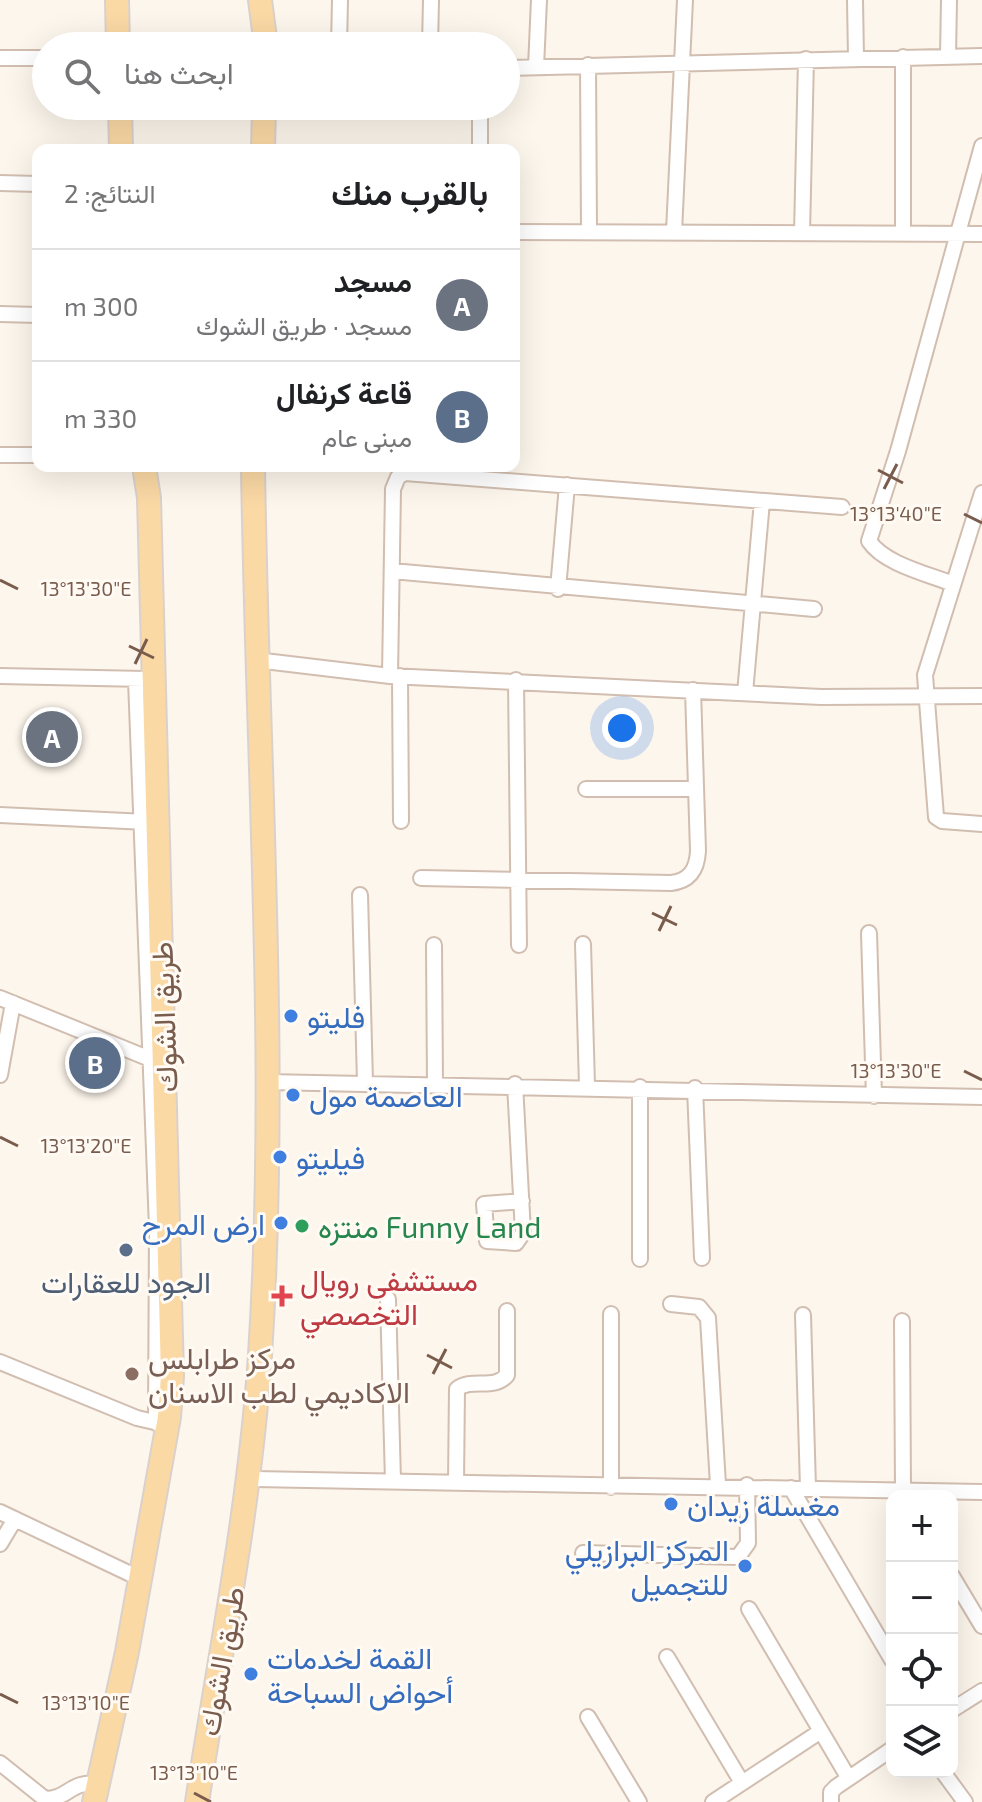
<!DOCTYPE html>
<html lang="ar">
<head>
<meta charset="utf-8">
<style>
	:root { --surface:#fff; --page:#f2f2f2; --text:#202124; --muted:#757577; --line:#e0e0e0; --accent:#e76f51 }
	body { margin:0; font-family:"Exo 2",Vazirmatn,sans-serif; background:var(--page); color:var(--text); direction:rtl }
	.controls { position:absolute; right:24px; bottom:24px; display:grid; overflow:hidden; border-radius:16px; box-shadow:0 8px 32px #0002 }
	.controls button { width:72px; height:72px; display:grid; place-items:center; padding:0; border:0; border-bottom:2px solid var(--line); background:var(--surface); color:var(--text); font:40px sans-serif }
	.you { position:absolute; left:622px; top:728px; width:28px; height:28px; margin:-20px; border:6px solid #fff; border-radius:50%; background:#1a73e8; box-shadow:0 0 0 12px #1a73e833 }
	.badge { display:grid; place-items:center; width:52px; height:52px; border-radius:50%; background:var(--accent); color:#fff; font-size:26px; font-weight:700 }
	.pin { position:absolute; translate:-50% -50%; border:4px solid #fff; box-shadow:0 2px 8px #0006 }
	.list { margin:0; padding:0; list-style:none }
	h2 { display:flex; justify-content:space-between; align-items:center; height:104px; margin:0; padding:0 32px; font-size:34px }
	h2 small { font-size:26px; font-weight:400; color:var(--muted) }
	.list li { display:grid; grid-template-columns:52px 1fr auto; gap:24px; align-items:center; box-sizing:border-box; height:112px; padding:0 32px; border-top:2px solid var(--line) }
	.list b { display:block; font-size:30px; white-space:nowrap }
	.list p { margin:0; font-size:26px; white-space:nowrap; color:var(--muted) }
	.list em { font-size:26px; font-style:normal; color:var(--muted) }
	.icon { flex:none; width:44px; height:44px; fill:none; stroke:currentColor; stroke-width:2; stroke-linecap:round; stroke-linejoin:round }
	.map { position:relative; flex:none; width:982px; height:1802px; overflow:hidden; direction:ltr }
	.search { position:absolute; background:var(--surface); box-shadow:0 8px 32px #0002; left:32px; top:32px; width:488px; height:88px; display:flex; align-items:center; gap:20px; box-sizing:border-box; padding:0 28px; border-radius:44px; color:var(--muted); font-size:30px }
	.panel { position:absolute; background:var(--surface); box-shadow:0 8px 32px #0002; left:32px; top:144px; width:488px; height:328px; border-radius:16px; direction:rtl }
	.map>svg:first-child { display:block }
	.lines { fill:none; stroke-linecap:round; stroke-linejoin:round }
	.street-casing { stroke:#d1beb0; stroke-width:18 }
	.primary-casing { stroke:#dad1cd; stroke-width:26 }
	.street { stroke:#fff; stroke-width:14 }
	.primary { stroke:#fbd9a5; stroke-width:22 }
	.ticks { fill:none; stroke:#7a5c4d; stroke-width:3 }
	.shop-dot { fill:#3f7fe0; stroke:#fffaf3; stroke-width:3 }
	.leisure-dot { fill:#2e9e5b; stroke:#fffaf3; stroke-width:3 }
	.service-dot { fill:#5c6f8a; stroke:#fffaf3; stroke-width:3 }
	.health-dot { fill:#e0444e; stroke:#fffaf3; stroke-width:3 }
	.education-dot { fill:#8d6e63; stroke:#fffaf3; stroke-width:3 }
	.labels { text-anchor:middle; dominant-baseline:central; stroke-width:6; stroke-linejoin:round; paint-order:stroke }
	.shop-label { font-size:30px; fill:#366cbe; stroke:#fffaf3; text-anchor:start }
	.street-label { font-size:30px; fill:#7a5c4d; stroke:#fffaf3 }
	.leisure-label { font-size:30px; fill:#27864d; stroke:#fffaf3; text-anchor:start }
	.health-label { font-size:30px; fill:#be3a42; stroke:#fffaf3; text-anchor:start }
	.service-label { font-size:30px; fill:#4e5e75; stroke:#fffaf3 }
	.education-label { font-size:30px; fill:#785e54; stroke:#fffaf3; text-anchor:start }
	.ticks-label { font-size:20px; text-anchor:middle; fill:#7a5c4d; stroke:#fffaf3; stroke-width:6; stroke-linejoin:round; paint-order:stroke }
</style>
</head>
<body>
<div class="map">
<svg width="982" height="1802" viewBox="0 0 982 1802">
	<rect width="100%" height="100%" fill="#fdf6ec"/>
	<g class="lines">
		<defs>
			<path id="street" d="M855,0L856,58
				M339,46L340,0
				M430,46L431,0
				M948,56L949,0
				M0,58H46
				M588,65L589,231
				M536,67L539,0
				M506,68L982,56
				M480,106V150
				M0,183L38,184
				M514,232L982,234
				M674,232L685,0
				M802,233L806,59
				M903,233V57
				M0,314L38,315
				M0,455H38
				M982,493L925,675L936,817L942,821L982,824
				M392,571L814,609
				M953,584C928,574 884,564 869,541L898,451L982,146
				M558,589L567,485
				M256,660L390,676L821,697L982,696
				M0,676L145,679
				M390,676L393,489L398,477L405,473L842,507
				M400,676L401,821
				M136,680L157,1228L156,1423
				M516,680L519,945
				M745,693L762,501
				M586,789H696
				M0,815L147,822
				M421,878L671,883C689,881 697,870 698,851L693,690
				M360,895L365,1082
				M869,933L874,1096
				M583,944L587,1086
				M434,945L435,1083
				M0,998L155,1061
				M0,1075L13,1003
				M267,1082L982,1097
				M515,1084L523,1233L516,1243L487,1241L484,1204L522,1201
				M695,1088L702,1258
				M640,1259V1087
				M388,1299L393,1481
				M671,1304L699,1307L708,1318L718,1485
				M611,1314V1487
				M803,1315L808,1488
				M902,1321L903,1490
				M0,1362L137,1418L163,1424
				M248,1479L982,1492
				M456,1483L457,1389C472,1377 494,1391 507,1375V1311
				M791,1488L892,1660
				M0,1512L141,1579
				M0,1544L15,1519
				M583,1553L738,1557L748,1543L747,1485
				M952,1576L982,1626
				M749,1609L848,1777
				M667,1657L741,1781
				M952,1710L982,1691
				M588,1717L639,1802
				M0,1763L45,1799C69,1799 70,1780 99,1784
				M943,1772L965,1802
				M713,1802L821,1731
				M831,1802V1792L836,1787L892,1749"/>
			<path id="primary" d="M117,0L118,46
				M260,0L266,46
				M120,106L121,150
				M263,150L264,106
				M94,1802L127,1652L169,1417L172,1376L149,498L144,466
				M197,1802C220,1653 250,1506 260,1355C279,1060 257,762 253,466"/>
		</defs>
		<use href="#street" class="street-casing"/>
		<use href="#primary" class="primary-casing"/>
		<use href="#street" class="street"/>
		<use href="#primary" class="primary"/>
	</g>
	<path class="ticks" d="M878,470L903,483M884,489L897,464M964,514L982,523M0,580L18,589M129,646L154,658M135,664L147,639M652,913L677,925M659,931L671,906M964,1071L982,1080M0,1137L18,1146M427,1355L452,1368M433,1374L446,1349M0,1694L18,1703M194,1793L211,1802"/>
	<g class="shop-dot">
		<circle cx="291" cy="1016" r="8"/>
		<circle cx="293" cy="1095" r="8"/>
		<circle cx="280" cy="1157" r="8"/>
		<circle cx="281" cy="1223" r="8"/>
		<circle cx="671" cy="1504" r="8"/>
		<circle cx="745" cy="1566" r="8"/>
		<circle cx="251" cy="1674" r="8"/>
	</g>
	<circle class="leisure-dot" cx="302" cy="1226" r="8"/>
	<circle class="service-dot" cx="126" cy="1250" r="8"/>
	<path class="health-dot" d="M278 1284h8v8h8v8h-8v8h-8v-8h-8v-8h8z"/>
	<circle class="education-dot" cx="132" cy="1374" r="8"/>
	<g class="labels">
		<g class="shop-label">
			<text x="307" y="1016">فليتو</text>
			<text x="309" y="1095">العاصمة مول</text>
			<text x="296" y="1157">فيليتو</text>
			<text x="265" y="1223" text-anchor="end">ارض المرح</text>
			<text x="687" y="1504">مغسلة زيدان</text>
			<text x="729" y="1549" text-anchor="end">المركز البرازيلي<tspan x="729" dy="34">للتجميل</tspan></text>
			<text x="267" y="1657">القمة لخدمات<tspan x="267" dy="34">أحواض السباحة</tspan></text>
		</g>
		<g class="street-label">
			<text transform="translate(163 1017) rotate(-92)">طريق الشوك</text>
			<text transform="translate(220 1661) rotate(-80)">طريق الشوك</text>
		</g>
		<g class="leisure-label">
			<text x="318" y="1226">منتزه Funny Land</text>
		</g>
		<g class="health-label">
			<text x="300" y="1279">مستشفى رويال<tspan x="300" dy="34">التخصصي</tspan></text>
		</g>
		<g class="service-label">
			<text x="126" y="1281">الجود للعقارات</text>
		</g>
		<g class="education-label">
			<text x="148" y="1357">مركز طرابلس<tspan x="148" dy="34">الاكاديمي لطب الاسنان</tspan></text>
		</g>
	</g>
	<g class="ticks-label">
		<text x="896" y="521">13°13'40"E</text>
		<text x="86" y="596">13°13'30"E</text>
		<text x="896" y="1078">13°13'30"E</text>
		<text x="86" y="1153">13°13'20"E</text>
		<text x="86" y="1710">13°13'10"E</text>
		<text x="194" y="1780">13°13'10"E</text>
	</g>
</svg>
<div class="controls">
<button>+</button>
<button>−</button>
<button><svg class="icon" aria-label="locate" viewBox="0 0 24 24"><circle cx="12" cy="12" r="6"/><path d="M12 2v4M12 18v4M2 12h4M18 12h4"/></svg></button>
<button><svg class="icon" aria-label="layers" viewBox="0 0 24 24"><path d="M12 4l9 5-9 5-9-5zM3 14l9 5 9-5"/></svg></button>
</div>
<div class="you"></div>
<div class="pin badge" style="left:52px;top:737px;background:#6b7280">A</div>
<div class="pin badge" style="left:95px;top:1063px;background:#5c6f8a">B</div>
<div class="search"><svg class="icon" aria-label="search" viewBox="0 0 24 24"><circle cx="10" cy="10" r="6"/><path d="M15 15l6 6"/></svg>ابحث هنا</div>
<section class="panel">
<h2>بالقرب منك<small>النتائج: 2</small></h2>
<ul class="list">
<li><span class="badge" style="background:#6b7280">A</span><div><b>مسجد</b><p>مسجد · طريق الشوك</p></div><em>300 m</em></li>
<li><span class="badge" style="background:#5c6f8a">B</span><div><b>قاعة كرنفال</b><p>مبنى عام</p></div><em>330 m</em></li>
</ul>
</section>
</div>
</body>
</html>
